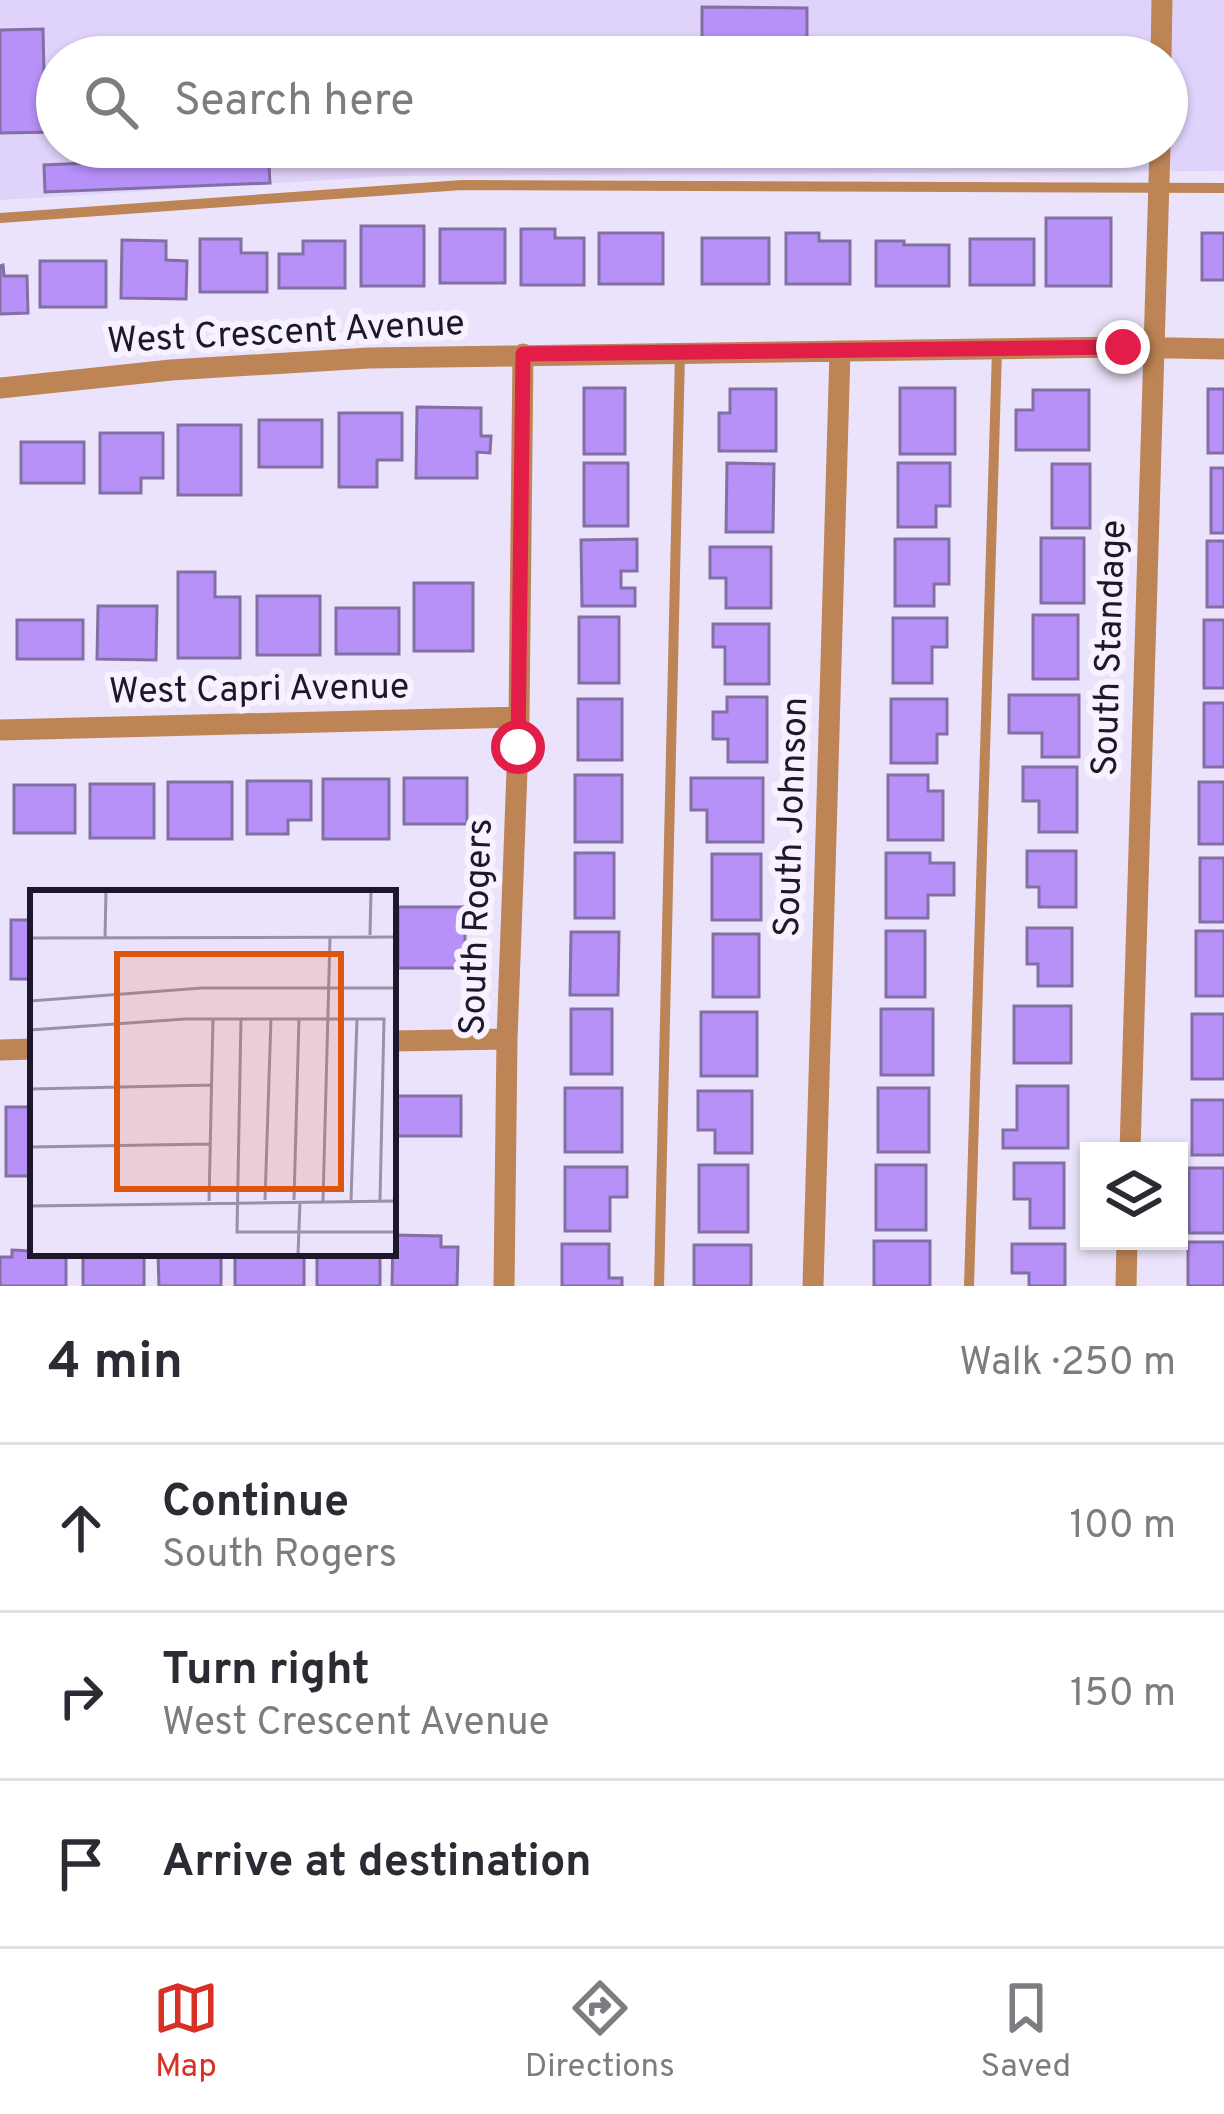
<!DOCTYPE html>
<html lang="en">
<head>
<meta charset="utf-8">
<style>
	:root { --surface:#fff; --page:#f2f2f3; --text:#2b2b33; --muted:#7c7c81; --line:#e1e1e2; --accent:#d93025 }
	body { margin:0; font-family:Overpass,sans-serif; background:var(--page); color:var(--text) }
	.controls { position:absolute; right:36px; bottom:36px; display:grid; overflow:hidden; border-radius:0px; box-shadow:0 3px 9px #0004 }
	.controls button { width:108px; height:108px; display:grid; place-items:center; padding:0; border:0; border-bottom:3px solid var(--line); background:var(--surface); color:var(--text); font:60px sans-serif }
	.stop { position:absolute; width:36px; height:36px; margin:-27px; border:9px solid #e11d48; border-radius:50%; background:#fff }
	.stop.end { background:#e11d48; border-color:#fff; box-shadow:0 3px 12px #0008 }
	.list { margin:0; padding:0; list-style:none }
	h2 { display:flex; justify-content:space-between; align-items:center; height:156px; margin:0; padding:0 48px; font-size:51px }
	h2 small { font-size:39px; font-weight:400; color:var(--muted) }
	.list li { display:grid; grid-template-columns:78px 1fr auto; gap:36px; align-items:center; box-sizing:border-box; height:168px; padding:0 48px; border-top:3px solid var(--line) }
	.list b { display:block; font-size:45px; white-space:nowrap }
	.list p { margin:0; font-size:39px; white-space:nowrap; color:var(--muted) }
	.list em { font-size:39px; font-style:normal; color:var(--muted) }
	.icon { flex:none; width:66px; height:66px; fill:none; stroke:currentColor; stroke-width:2; stroke-linecap:round; stroke-linejoin:round }
	.map { position:relative; flex:none; width:1224px; height:1286px; overflow:hidden }
	.search { position:absolute; background:var(--surface); box-shadow:0 3px 9px #0004; left:36px; right:36px; top:36px; height:132px; display:flex; align-items:center; gap:30px; box-sizing:border-box; padding:0 42px; border-radius:66px; color:var(--muted); font-size:45px }
	.sheet { height:660px; background:var(--surface) }
	nav { display:flex; justify-content:space-around; align-items:center; box-sizing:border-box; height:168px; border-top:3px solid var(--line); background:var(--surface); font-size:33px; color:var(--muted) }
	nav a { display:grid; justify-items:center; gap:6px }
	nav .on { color:var(--accent) }
	.map>svg:first-child { display:block }
	.built { fill:#e0d3fb; fill-rule:evenodd }
	.building { fill:#b790f8; stroke:#826fa4; stroke-width:3 }
	.lines { fill:none; stroke-linecap:round; stroke-linejoin:round }
	.service { stroke:#bd8455; stroke-width:10 }
	.minor { stroke:#bd8455; stroke-width:21 }
	.route { stroke:#e11d48; stroke-width:15 }
	.labels { text-anchor:middle; dominant-baseline:central; stroke-width:12; stroke-linejoin:round; paint-order:stroke }
	.street-label { font-size:36px; fill:#1e162b; stroke:#f6f3ff }
	.inset-road { fill:none; stroke:#9991a8; stroke-width:3 }
	.view { fill:#de560e; fill-opacity:0.15; stroke:#de560e; stroke-width:6 }
	.inset-edge { fill:none; stroke:#1e162b; stroke-width:6 }
</style>
</head>
<body>
<div class="map">
<svg width="1224" height="1286" viewBox="0 0 1224 1286">
	<rect width="100%" height="100%" fill="#ebe3fb"/>
	<path class="built" d="M0,0H1224V171L396,176L0,200ZM57,57H1167V147H57Z"/>
	<path class="building" d="M702,7L807,8V57H702Z
		M43,29L44,74H57V132L0,133V30Z
		M221,147H268L270,183L45,192L44,165L221,157Z
		M698,147H821V165L698,164Z
		M1046,218H1111V286H1046Z
		M361,226H424V286H361Z
		M440,229H505V283H440Z
		M521,229H555V238H584V285H521Z
		M599,233H663V284H599Z
		M786,233H819V241H850V284H786Z
		M1202,233H1224V280H1202Z
		M702,238H769V284H702Z
		M200,239H241V253H267V292H200Z
		M970,239H1034V285H970Z
		M122,240L166,241V260L187,261L186,299L121,298Z
		M303,241H345V288H279V254H303Z
		M876,241H904V245H949V286H876Z
		M40,261H106V307H40Z
		M3,265L4,276H27L28,313L0,314V266Z
		M584,388H625V454H584Z
		M900,388H955V454H900Z
		M730,389H776V451H719V413H730Z
		M1208,389H1224V453H1208Z
		M1033,390H1089V450H1016V410H1033Z
		M417,407L481,408V436H491L490,453L477,452V478H416Z
		M339,413H402V460H377V487H339Z
		M259,420H322V467H259Z
		M178,425H241V495H178Z
		M100,433H163V478H141V493H100Z
		M21,442H84V483H21Z
		M584,463H628V526H584Z
		M727,463L774,464L773,532H726Z
		M898,463H950V506H936V527H898Z
		M1052,464H1090V528H1052Z
		M1211,468H1224V533H1211Z
		M1041,538H1084V603H1041Z
		M637,539V571H621V588H635V606H582L581,540Z
		M895,539H949V584H934V606H895Z
		M1207,541H1224V607H1207Z
		M710,547H771V608H726V578H710Z
		M178,572H215V597H240V658H178Z
		M414,583H473V651H414Z
		M257,596H320V655H257Z
		M98,606H157L156,660L97,659Z
		M336,608H399V654H336Z
		M1033,615H1078V679H1033Z
		M579,617H619V683H579Z
		M893,618H947V647H932V683H893Z
		M17,620H83V659H17Z
		M1204,620H1224V688H1204Z
		M713,624H769V684H725V647H713Z
		M1009,695H1079V757H1042V733H1009Z
		M727,697H767V762H728V739H713V712H727Z
		M578,699H622V760H578Z
		M891,699H947V734H937V763H891Z
		M1204,703H1224V767H1204Z
		M1023,767H1077V832H1039V801H1023Z
		M575,775H622V842H575Z
		M888,775H928V791H943V840H888Z
		M404,778H467V824H404Z
		M691,778H763V842H707V810H691Z
		M323,779H389V839H323Z
		M247,781H311V820H288V834H247Z
		M168,782H232V839H168Z
		M1199,782H1224V844H1199Z
		M90,784H154V838H90Z
		M14,785H75V833H14Z
		M1027,851H1076V907H1039V887H1027Z
		M575,853H614V918H575Z
		M886,853H930V863H954V895H928V918H886Z
		M712,854H761V920H712Z
		M1200,858H1224V922H1200Z
		M398,907H465V968H398Z
		M11,920H33V979H11Z
		M1027,928H1072V986H1038V964H1027Z
		M886,931H925V997H886Z
		M1196,931H1224V996H1196Z
		M571,932H619L618,995H570Z
		M713,934H759V997H713Z
		M1014,1006H1071V1063H1014Z
		M571,1009H612V1074H571Z
		M881,1009H933V1075H881Z
		M701,1012H757V1076H701Z
		M1192,1014H1224V1079H1192Z
		M1017,1086H1068V1148H1003V1130H1017Z
		M565,1088H622V1152H565Z
		M878,1088H929V1152H878Z
		M698,1091H752V1153H715V1130H698Z
		M395,1096H461V1136H395Z
		M1192,1100H1224V1155H1192Z
		M6,1107H33V1176H6Z
		M1014,1163H1064V1228H1030V1199H1014Z
		M699,1165H748V1232H699Z
		M876,1165H926V1230H876Z
		M565,1167H627V1197H610V1231H565Z
		M1189,1168H1224V1233H1189Z
		M393,1235L441,1236V1247H458L457,1286H392Z
		M874,1241H930V1286H874Z
		M1188,1242H1224V1286H1188Z
		M562,1244H609V1278H622V1286H562Z
		M1012,1244H1065V1286H1029V1273H1012Z
		M694,1245H751V1286H694Z
		M12,1250L66,1253V1286H0V1257H12Z
		M83,1253H144V1286H83Z
		M158,1253H221V1286H159Z
		M235,1253H304V1286H235Z
		M317,1253H380V1286H317Z"/>
	<g class="lines">
		<path class="service" d="M0,218L462,185L1224,188
			M659,1286L680,353
			M969,1286L997,350"/>
		<path class="minor" d="M1161,57L1162,0
			M0,388L171,370L369,358L1123,347L1224,349
			M0,730L519,717
			M393,1041L507,1039
			M0,1050L33,1049
			M1130,1151L1160,147
			M504,1286L507,1039L519,717L523,354
			M813,1286L840,351
			M1126,1286L1127,1241"/>
	</g>
	<g class="lines">
		<path class="route" d="M518,747L523,354L1123,347"/>
	</g>
	<g class="labels">
		<g class="street-label">
			<text transform="translate(286 334) rotate(-3)">West Crescent Avenue</text>
			<text transform="translate(1111 648) rotate(-88)">South Standage</text>
			<text transform="translate(259 691) rotate(-1)">West Capri Avenue</text>
			<text transform="translate(793 817) rotate(-88)">South Johnson</text>
			<text transform="translate(478 927) rotate(-88)">South Rogers</text>
		</g>
	</g>
	<g transform="translate(30 890)">
		<rect width="366" height="366" fill="#ebe3fb"/>
		<path class="inset-road" d="M340,45L341,1M0,48L366,47M75,48L76,1M0,111L172,98H366M211,128L207,342H366M0,140L155,129H354L350,311M0,199L182,195M0,257L180,254M235,310L241,128M264,310L269,128M321,310L327,128M179,311L183,129M293,311L300,47M0,316L366,311M268,365L270,311"/>
		<path class="view" d="M87,64H311V299H87Z"/>
		<rect width="366" height="366" class="inset-edge"/>
	</g>
</svg>
<div class="controls">
<button><svg class="icon" aria-label="layers" viewBox="0 0 24 24"><path d="M12 4l9 5-9 5-9-5zM3 14l9 5 9-5"/></svg></button>
</div>
<div class="stop" style="left:518px;top:747px"></div>
<div class="stop end" style="left:1123px;top:347px"></div>
<div class="search"><svg class="icon" aria-label="search" viewBox="0 0 24 24"><circle cx="10" cy="10" r="6"/><path d="M15 15l6 6"/></svg>Search here</div>
</div>
<section class="sheet">
<h2>4 min<small>Walk · 250 m</small></h2>
<ul class="list">
<li><svg class="icon" aria-label="ahead" viewBox="0 0 24 24"><path d="M12 20V5M6 11l6-6 6 6"/></svg><div><b>Continue</b><p>South Rogers</p></div><em>100 m</em></li>
<li><svg class="icon" aria-label="right" viewBox="0 0 24 24"><path d="M7 20v-9h11M14 6l5 5-5 5"/></svg><div><b>Turn right</b><p>West Crescent Avenue</p></div><em>150 m</em></li>
<li><svg class="icon" aria-label="arrive" viewBox="0 0 24 24"><path d="M6 21V4h12l-3 4 3 4H6"/></svg><div><b>Arrive at destination</b></div></li>
</ul>
</section>
<nav>
<a class="on"><svg class="icon" aria-label="map" viewBox="0 0 24 24"><path d="M3 6l6-2 6 2 6-2v14l-6 2-6-2-6 2zM9 4v14M15 6v14"/></svg>Map</a>
<a><svg class="icon" aria-label="directions" viewBox="0 0 24 24"><path d="M12 3l9 9-9 9-9-9zM9 14v-3h6M13 9l2 2-2 2"/></svg>Directions</a>
<a><svg class="icon" aria-label="saved" viewBox="0 0 24 24"><path d="M7 4h10v16l-5-4-5 4z"/></svg>Saved</a>
</nav>
</body>
</html>
